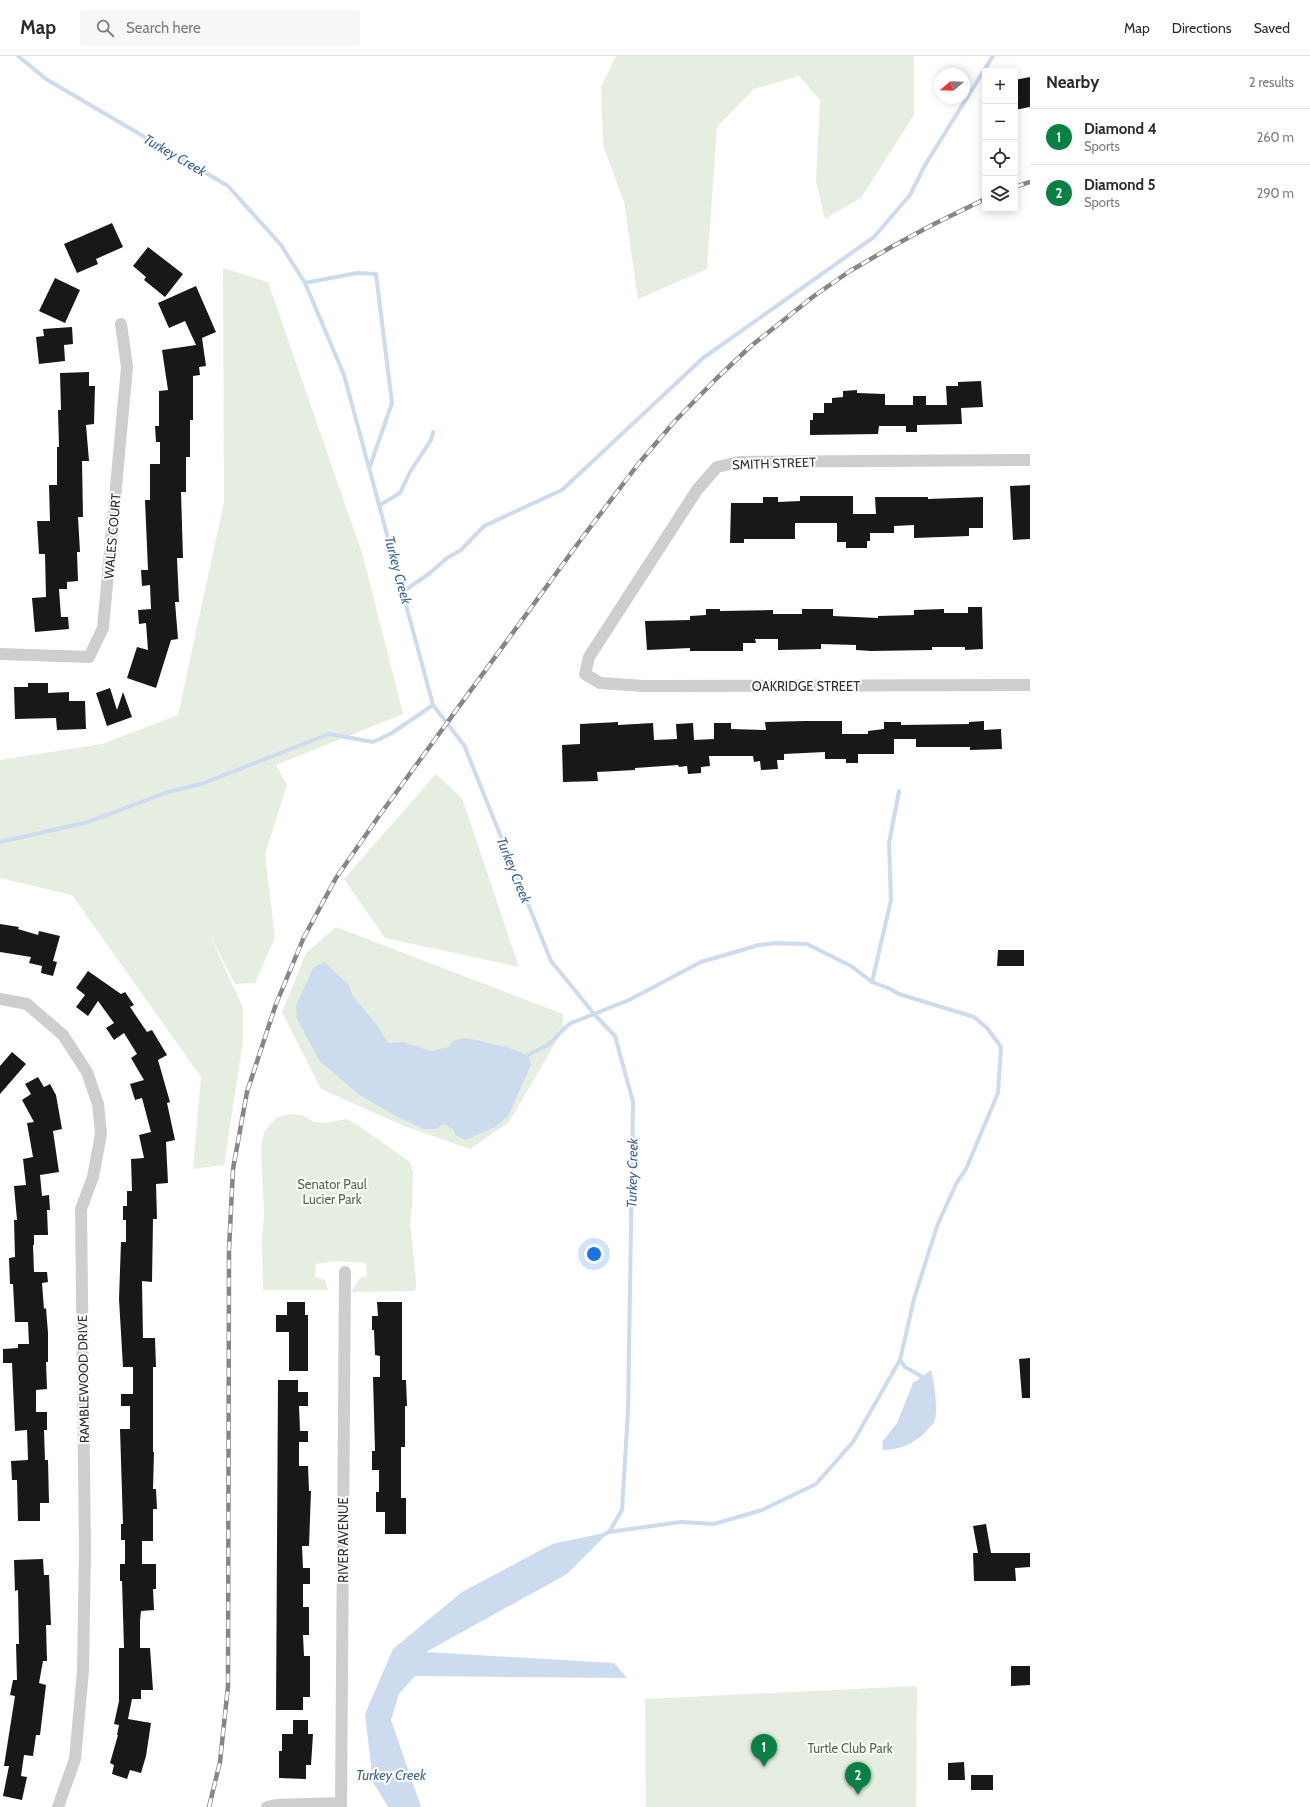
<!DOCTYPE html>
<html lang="en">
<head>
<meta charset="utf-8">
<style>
	:root { --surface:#fff; --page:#f7f7f7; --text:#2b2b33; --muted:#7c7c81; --line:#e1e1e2; --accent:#0b8043 }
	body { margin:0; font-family:Cabin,sans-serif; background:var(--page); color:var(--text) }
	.controls { position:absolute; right:12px; top:12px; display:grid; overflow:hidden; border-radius:4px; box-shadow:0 2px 10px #0003 }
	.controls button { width:36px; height:36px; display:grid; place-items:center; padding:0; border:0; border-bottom:1px solid var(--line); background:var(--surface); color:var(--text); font:20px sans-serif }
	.compass { position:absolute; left:934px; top:12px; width:36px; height:36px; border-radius:50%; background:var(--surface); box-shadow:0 2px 10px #0003; rotate:251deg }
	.you { position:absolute; left:594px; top:1198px; width:14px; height:14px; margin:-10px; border:3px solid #fff; border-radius:50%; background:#1a73e8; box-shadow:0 0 0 6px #1a73e833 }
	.badge { display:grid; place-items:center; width:26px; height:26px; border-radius:50%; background:var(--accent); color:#fff; font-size:13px; font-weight:700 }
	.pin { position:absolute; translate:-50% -33px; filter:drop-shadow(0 1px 2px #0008) }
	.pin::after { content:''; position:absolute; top:21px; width:14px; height:12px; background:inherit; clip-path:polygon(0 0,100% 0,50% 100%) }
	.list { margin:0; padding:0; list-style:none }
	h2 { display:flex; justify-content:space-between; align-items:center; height:52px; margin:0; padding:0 16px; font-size:17px }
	h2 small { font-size:13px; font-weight:400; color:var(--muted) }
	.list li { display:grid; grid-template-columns:26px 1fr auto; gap:12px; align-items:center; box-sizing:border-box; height:56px; padding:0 16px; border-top:1px solid var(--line) }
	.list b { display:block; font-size:15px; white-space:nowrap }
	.list p { margin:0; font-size:13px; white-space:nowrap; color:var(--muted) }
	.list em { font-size:13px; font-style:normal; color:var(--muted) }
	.icon { flex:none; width:22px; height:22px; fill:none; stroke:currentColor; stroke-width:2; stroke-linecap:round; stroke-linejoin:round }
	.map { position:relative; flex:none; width:1030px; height:1751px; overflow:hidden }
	header { display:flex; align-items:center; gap:24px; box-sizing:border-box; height:56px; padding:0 20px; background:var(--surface); border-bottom:1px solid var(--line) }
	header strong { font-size:19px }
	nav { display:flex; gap:22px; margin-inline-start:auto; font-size:14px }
	.search { width:280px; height:36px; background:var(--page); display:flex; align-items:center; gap:10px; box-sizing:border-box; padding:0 14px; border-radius:4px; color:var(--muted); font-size:15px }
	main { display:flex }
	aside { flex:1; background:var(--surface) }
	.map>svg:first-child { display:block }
	.green { fill:#e5eee0 }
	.water { fill:#ccdbee }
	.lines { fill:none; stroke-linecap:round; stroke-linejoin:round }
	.stream { stroke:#ccdbee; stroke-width:4 }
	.building { fill:#181818 }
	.minor { stroke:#cecece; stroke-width:12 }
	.rail-casing { stroke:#868686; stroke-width:4.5 }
	.rail { stroke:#fff; stroke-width:3; stroke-dasharray:9; stroke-linecap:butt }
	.labels { text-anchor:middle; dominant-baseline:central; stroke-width:4; stroke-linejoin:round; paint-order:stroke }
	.street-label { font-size:13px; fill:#313131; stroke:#fff }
	.park-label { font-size:13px; fill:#4c6f3d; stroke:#fff }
	.water-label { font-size:14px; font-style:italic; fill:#3d6596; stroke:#fff }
</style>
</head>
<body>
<header>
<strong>Map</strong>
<div class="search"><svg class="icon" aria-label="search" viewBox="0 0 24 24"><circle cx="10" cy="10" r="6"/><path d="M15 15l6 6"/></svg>Search here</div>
<nav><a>Map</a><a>Directions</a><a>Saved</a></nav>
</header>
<main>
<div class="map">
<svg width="1030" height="1751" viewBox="0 0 1030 1751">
	<rect width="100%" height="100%" fill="#fff"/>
	<path class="green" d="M616,0H914V59L861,142L825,163L816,126L820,44L799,20L754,33L717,71L707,213L638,243L624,146L603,89L601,31Z
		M223,212L268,226L363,500L403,658L276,709L287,729L265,798L275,882L255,927L235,928L209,877L243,952V985L224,1109L193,1113L201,1021L72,839L0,822V704L102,688L178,659L224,446Z
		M436,718L462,742L519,911L385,882L344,823Z
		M336,871L563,958V974L509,1066L470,1093L404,1070L321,1033L282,956L306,897Z
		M289,1058L302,1059L314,1066L325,1067L347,1063L356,1068L410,1106L413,1116L412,1152L410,1165L416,1224V1232L414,1235L351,1236L360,1222L367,1220L366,1207L335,1205L316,1208L315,1221L325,1224L328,1234H263L262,1184L264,1158L261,1092L264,1076L276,1062Z
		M917,1630L916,1751H646L645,1643Z"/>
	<path class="water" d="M324,906L348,928L353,940L377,969L388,987L403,986L431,995L449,991L453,985L466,982L507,991L528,999L531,1009L508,1060L495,1071L466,1084L455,1079L453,1073L444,1068L435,1073H424L392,1058L358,1038L319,1004L297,963L296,950L313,912Z
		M931,1314C934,1324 938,1354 935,1363C935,1366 932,1369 930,1371C918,1386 902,1394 883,1394L882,1386L897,1367L913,1327Z
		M609,1476L567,1518L426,1596L614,1607L627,1622L415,1620L399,1638L391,1664L421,1751H388L373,1726L365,1658L393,1593L462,1536L552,1488Z"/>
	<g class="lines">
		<path class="stream" d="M18,0L46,23L228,130L281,189L305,227L344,319L433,649L464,689L551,905L595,959L615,980L633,1046L628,1355L622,1454L609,1476L605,1478
			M305,227L357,217L376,218L392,347L370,410
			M380,449L400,437L410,416L431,384L433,376
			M404,535L430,517L447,502L461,494L484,470L562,434L703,302L874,181L910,139L925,109L993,0
			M0,786L88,766L168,736L201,728L329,678L373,686L392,677L433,649
			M872,926L891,844L889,787L899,735
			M528,999L548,989L569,968L629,944L701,906L759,889L776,887L807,888L851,910L872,926L888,932L899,938L974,961L987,972L1001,991L998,1037L966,1113L956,1128L937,1170L914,1243L900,1304L853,1386L816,1428L762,1454L714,1468L681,1466L609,1476
			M900,1304L905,1311L921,1320"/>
	</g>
	<path class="building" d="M1030,21V51L1015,54V24Z
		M112,167L123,191L96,203L98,208L77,217L64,188Z
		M148,191L183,218L165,241L144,224L146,221L133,210Z
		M55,222L80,234L65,267L39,255Z
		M196,230L216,276L202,282L206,310L199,311L200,319L193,320V364H190V401H186V436H181L183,502H177L179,546H175L178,583L171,584L156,632L127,622L137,591L148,594L146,567L139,568L138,554L151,553L150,529L142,530L141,514H148L145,444H150V408H160V386H156L155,370H159V335L168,334L162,294L196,289L185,265L169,272L158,247Z
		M72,271L73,288L64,289L65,305L39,308L36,281L44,280L43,273Z
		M89,316V330H95L94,368L86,369L89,405H82L83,461H78L80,496H77L78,525L67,526V533H59L61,561H68L69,573L35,576L32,542L46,541L45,498H39L37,465H50L49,429H57V391H59L58,354H61L60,317Z
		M981,325L983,351L961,352L962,368L917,369V376H906V370H879L878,378L810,379V364H813V357H824V347H832V342L843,341V335L857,334V337L885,338V349H913V340H926V349H947L946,330H958V326Z
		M1030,429V483L1013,484L1010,430Z
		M800,440H853V458H876L875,441H928V443L983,441V472H969V480L914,482V469L894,470V477H870V485H867V492H846V486H837V467H795V483H744V487H730L731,447H763V441H778V446L800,445Z
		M968,551H982L983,593L965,594V591H932V594L871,595L856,594V589L821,588V593L778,594V583H755L756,587H743V595H690V592L647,594L645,565L690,564V560L706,559V553H720V555L773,554V558H802V553H833V560L878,562V560L914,559V554L944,553V557H968Z
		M28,627H48V637L69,636V645H85L86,673L57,674L56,662L15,663L14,631H28Z
		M110,632L117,654L123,636L132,661L107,670L96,637Z
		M805,665H842V678H868V675L884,673V666H901V669L969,668V666L984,665V674L1001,673L1002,693L970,694V691H916V683H894V698H858V707H846V703H825V696L784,698V704H777L778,713L761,714L760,705L754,706L753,700H709L710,710L701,711V717L688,718L687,710L679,711L678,709L635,712V714L597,716L598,725L563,726L562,689L580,688V668L618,666V669L653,667L654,684L677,683L676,668L693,667L694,684L714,683V667H731V673L766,674L765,666Z
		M0,868L19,871L18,873L38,879L39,875L60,880L53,905L57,906L53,920L41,917L42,910L29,907L31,901L0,896Z
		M998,894H1024V910H997Z
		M88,915L121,938L125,936L134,949L130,951L147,976L152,974L167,999L158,1004L170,1046L167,1047L175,1084L166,1086L168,1127L156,1128L157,1163H153L152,1226L142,1225L143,1282H155L156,1311H153V1396H154L153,1433H156L157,1453H153V1485H142V1508H156V1533H153L154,1554L141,1555L140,1565V1592H150L153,1634H141V1643H132L128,1663L151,1667L146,1700L141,1717L130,1714L127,1723L112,1718L114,1709L110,1707L118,1679H117L119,1669L114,1668L119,1645V1592H124L122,1525H120V1508H125V1484H121V1468H123L120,1373H130V1350H121V1338H133V1311H123L119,1243L121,1186H126V1164H123V1150H127V1135H132L131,1103L144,1102L139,1079L151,1076L142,1042L135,1044L130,1028L144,1024L131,1002L137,998L124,977L114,984L106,972L114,967L98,945L88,960L76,951L85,939L76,932Z
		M12,996L26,1008L0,1038V1010Z
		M38,1021L44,1031L50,1028L56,1039L62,1073L53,1075L59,1116L40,1119L42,1140L49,1139L50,1154H47L48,1179H34V1189H33L34,1216H47L48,1226L42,1227L44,1253L46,1252L48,1277V1306H46L47,1333L36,1334V1356H47V1374H44L45,1404H48L49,1447H40V1465H18L17,1424H12L11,1405L28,1404L27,1374L15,1375L12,1307H3V1293L18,1292V1288H29L28,1266H15L13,1228H10L9,1202L15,1201L14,1164H17L14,1130L26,1129L23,1103L33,1101L27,1067L34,1066L22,1044L31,1038L25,1028Z
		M287,1246H305V1259H308V1315H289V1276H276V1259H287Z
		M377,1246H402V1324H406L407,1350H405V1391H401V1442H406V1478H385V1456H376V1436H379V1414H372V1395H375L373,1321H380V1300L375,1299L374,1274H372V1260H378Z
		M1030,1302V1342H1022L1019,1303Z
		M278,1324H298V1336H308V1350H299L300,1375H308V1386H299V1410H308L309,1435H311L309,1490H302L303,1512H310V1528H303V1551H309V1579H303L304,1600H310V1641H303V1654H276Z
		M986,1468L991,1497H1030V1511L1015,1512L1016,1525H974L973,1497H978L973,1470Z
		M43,1503L44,1519H49L51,1569H46L47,1605H43L39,1627L46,1629L40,1679H36L33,1700L24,1699L21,1720L27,1721L22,1744L3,1740L9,1710H4L15,1640L10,1639L13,1624H17L16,1588H19L18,1534L15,1535L14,1504Z
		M1011,1610H1030V1629L1011,1630Z
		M293,1664H308V1678H313L311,1709H306V1723L279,1722V1695H282V1678H293Z
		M964,1706L965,1724H948V1707Z
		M971,1719H993V1734H971Z"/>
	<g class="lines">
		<path class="minor" d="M1030,404L739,406L717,411L697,434L589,601L585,618L600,627L644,630L1030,629
			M0,598L89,601L103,572L127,311L121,268
			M0,943L27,948L63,979L87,1016L98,1048L101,1078L93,1121L81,1153L85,1495L83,1615L75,1703L58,1751
			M267,1751L276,1749L341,1747
			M341,1751L345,1216"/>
		<defs>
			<path id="rail" d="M1015,131L1030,126
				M209,1751L220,1706L228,1630L229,1194L233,1113L247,1036L276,948L304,881L336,822L379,760L582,482L639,407L675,365L717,322L751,290L814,240L850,215L893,190L932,169L985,143"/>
		</defs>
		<use href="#rail" class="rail-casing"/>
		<use href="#rail" class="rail"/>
	</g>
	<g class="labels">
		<g class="street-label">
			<text transform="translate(774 407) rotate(-2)">SMITH STREET</text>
			<text transform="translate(112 480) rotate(-85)">WALES COURT</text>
			<text x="806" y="630">OAKRIDGE STREET</text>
			<text transform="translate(83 1323) rotate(-91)">RAMBLEWOOD DRIVE</text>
			<text transform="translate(343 1484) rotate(-90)">RIVER AVENUE</text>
		</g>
		<g class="park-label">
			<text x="332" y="1128">Senator Paul<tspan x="332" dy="15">Lucier Park</tspan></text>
			<text x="850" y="1692">Turtle Club Park</text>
		</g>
		<g class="water-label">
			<text transform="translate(175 99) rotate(30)">Turkey Creek</text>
			<text transform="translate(398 514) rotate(75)">Turkey Creek</text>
			<text transform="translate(514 814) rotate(68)">Turkey Creek</text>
			<text transform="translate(632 1117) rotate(-89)">Turkey Creek</text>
			<text x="391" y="1719">Turkey Creek</text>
		</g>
	</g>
</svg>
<div class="controls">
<button>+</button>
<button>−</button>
<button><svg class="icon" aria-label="locate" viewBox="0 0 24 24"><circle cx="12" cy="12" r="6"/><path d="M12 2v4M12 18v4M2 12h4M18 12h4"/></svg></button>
<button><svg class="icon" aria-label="layers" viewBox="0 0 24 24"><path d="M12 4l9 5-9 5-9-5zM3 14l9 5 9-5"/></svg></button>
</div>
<svg class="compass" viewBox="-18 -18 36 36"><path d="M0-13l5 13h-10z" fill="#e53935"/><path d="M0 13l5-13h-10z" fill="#7c7c81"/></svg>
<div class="you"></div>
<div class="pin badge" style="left:764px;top:1711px">1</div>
<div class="pin badge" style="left:858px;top:1739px">2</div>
</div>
<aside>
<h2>Nearby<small>2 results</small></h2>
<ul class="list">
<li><span class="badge">1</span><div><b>Diamond 4</b><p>Sports</p></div><em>260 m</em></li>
<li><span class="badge">2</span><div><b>Diamond 5</b><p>Sports</p></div><em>290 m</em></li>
</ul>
</aside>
</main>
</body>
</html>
